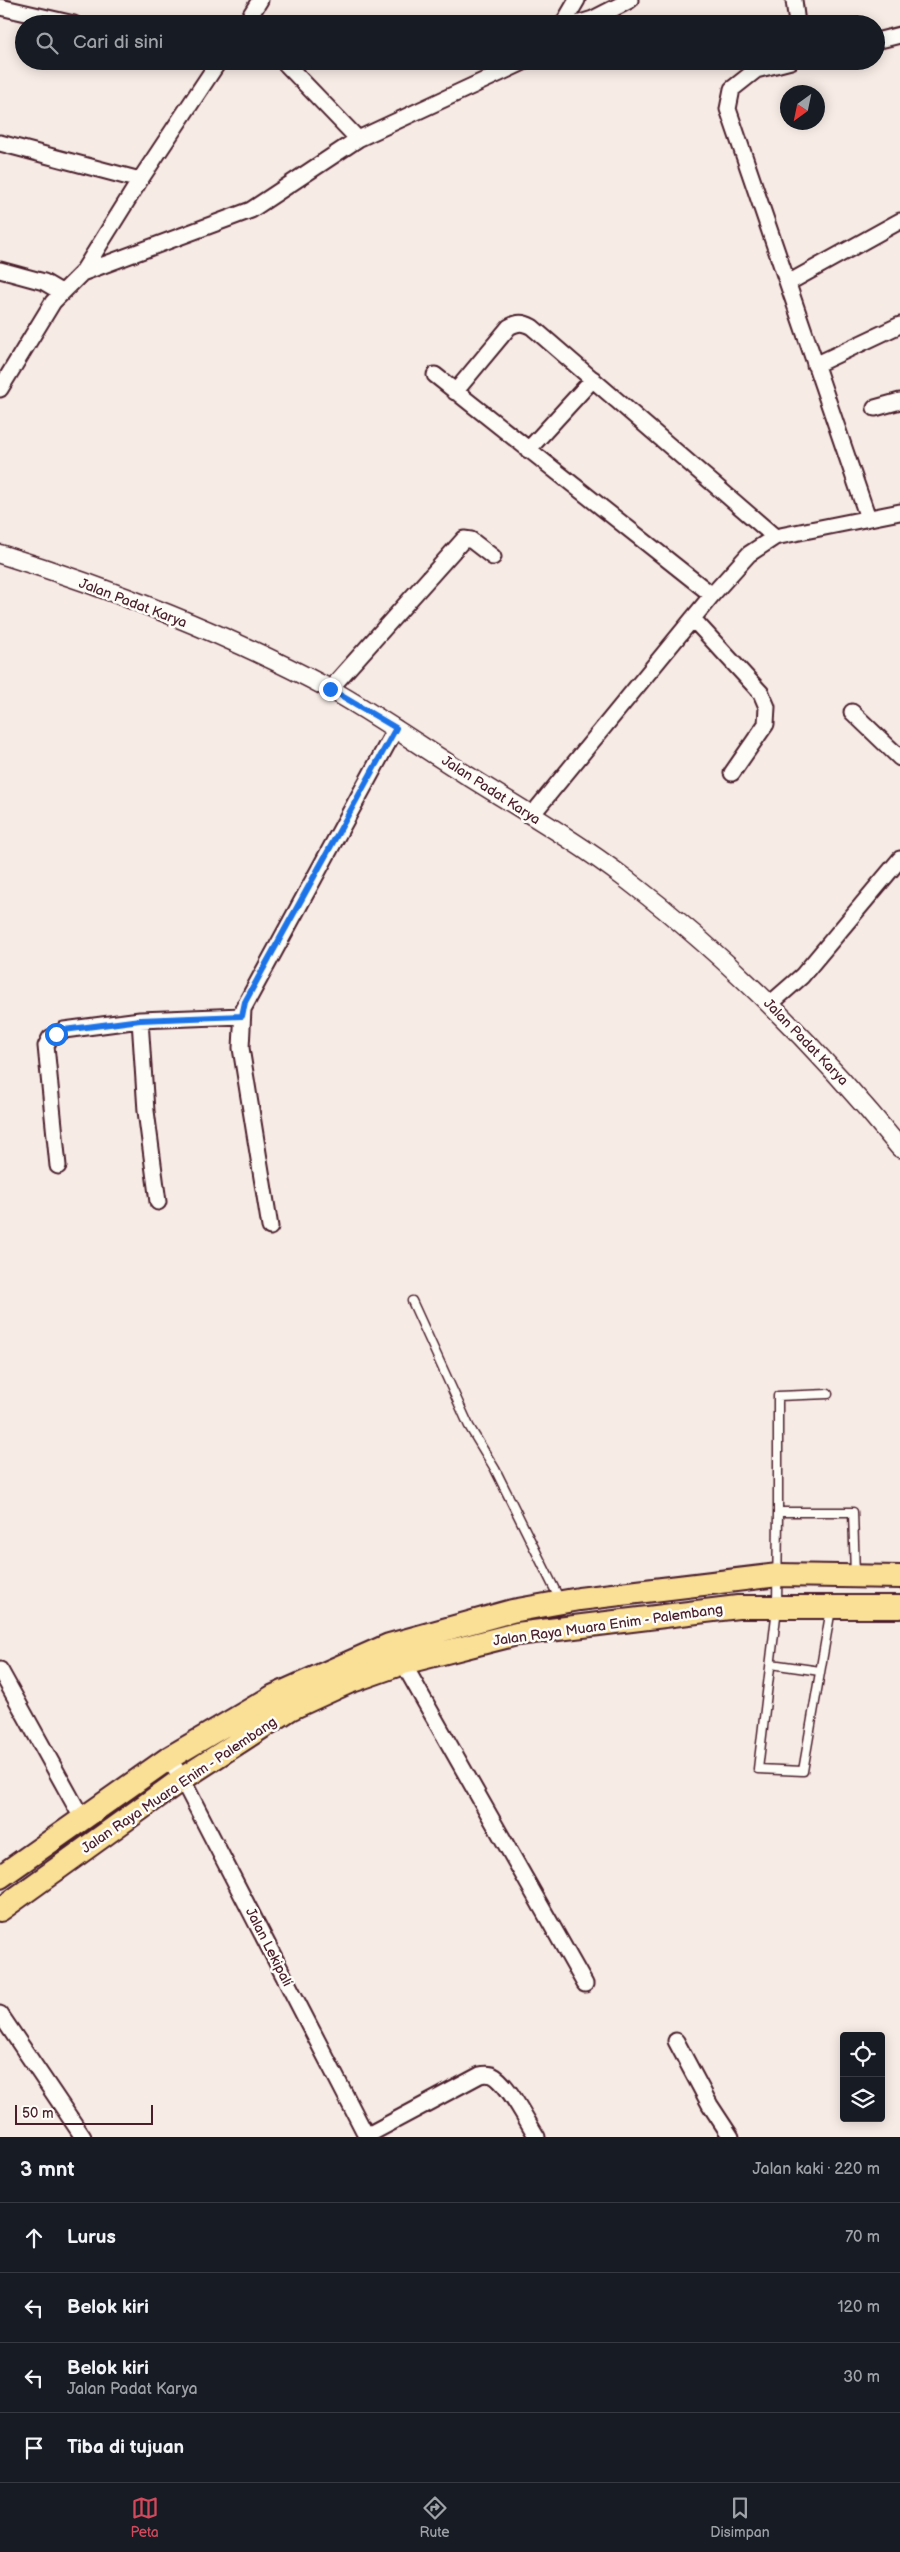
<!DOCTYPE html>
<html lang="id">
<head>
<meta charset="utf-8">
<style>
	:root { --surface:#171b24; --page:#242831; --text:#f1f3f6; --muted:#9ea1a6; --line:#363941; --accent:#d1495b }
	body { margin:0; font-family:"Balsamiq Sans",sans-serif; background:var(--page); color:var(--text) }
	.controls { position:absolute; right:15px; bottom:15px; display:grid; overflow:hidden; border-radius:5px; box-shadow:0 2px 12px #0003 }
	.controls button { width:45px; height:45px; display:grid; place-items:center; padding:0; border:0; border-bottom:1px solid var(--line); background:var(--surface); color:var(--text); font:25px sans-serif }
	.compass { position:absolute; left:780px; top:85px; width:45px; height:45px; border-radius:50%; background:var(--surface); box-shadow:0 2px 12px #0003; rotate:213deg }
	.scale { position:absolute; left:15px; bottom:12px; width:138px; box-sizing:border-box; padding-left:5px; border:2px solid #4a1f2b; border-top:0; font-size:14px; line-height:18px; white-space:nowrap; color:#4a1f2b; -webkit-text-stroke:4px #fdfcf7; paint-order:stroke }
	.stop { position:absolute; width:15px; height:15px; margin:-11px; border:4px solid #1a73e8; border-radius:50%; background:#fff }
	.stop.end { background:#1a73e8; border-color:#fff; box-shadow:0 1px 5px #0008 }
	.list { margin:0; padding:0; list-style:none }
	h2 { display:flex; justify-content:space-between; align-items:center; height:65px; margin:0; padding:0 20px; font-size:21px }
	h2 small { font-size:16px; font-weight:400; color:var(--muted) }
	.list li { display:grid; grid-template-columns:32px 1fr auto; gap:15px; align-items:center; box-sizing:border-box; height:70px; padding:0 20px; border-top:1px solid var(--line) }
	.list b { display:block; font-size:19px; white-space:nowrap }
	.list p { margin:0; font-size:16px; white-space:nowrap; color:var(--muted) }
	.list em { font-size:16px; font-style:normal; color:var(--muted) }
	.icon { flex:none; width:28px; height:28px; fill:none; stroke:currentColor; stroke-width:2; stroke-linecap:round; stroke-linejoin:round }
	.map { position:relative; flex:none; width:900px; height:2137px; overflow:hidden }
	.search { position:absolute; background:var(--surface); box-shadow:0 2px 12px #0003; left:15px; right:15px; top:15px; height:55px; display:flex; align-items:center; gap:12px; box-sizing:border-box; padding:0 18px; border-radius:28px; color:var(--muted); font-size:19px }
	.sheet { height:345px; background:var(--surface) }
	nav { display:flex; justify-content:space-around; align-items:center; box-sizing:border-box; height:70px; border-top:1px solid var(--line); background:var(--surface); font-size:14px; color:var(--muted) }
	nav a { display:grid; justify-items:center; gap:2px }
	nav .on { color:var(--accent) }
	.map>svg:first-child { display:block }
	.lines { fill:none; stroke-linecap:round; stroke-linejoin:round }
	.service-casing { stroke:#4a1f2b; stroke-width:11 }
	.minor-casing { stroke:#4a1f2b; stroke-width:19 }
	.tertiary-casing { stroke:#4a1f2b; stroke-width:21 }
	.primary-casing { stroke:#4a1f2b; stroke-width:26 }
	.service { stroke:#fdfcf7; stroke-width:8 }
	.minor { stroke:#fdfcf7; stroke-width:15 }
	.tertiary { stroke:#fdfcf7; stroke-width:18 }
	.primary { stroke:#fadf96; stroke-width:22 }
	.route { stroke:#1a73e8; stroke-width:6 }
	.labels { text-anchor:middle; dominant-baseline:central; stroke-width:5; stroke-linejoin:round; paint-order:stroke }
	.street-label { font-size:14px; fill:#4a1f2b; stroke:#fdfcf7 }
</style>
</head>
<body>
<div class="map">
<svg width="900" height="2137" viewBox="0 0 900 2137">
	<rect width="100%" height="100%" fill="#f7ebe5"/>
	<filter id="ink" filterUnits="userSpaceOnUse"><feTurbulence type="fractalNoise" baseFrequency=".02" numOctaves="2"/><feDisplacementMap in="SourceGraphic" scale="10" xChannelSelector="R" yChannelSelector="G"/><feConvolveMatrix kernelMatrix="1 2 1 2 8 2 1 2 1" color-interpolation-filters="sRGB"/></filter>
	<g filter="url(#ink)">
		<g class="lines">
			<defs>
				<path id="service" d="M412,1301L469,1426L495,1469L560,1600
					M778,1512V1396L828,1394
					M831,1609L803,1771L758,1769L777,1608L778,1512H853L855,1575
					M771,1664L820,1671"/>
				<path id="minor" d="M794,0L797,24
					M0,7L74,24
					M245,24L260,0
					M563,24L577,0
					M577,24L593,19L630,0
					M876,41L900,35
					M283,61L358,139
					M791,61L756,70L732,89L728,109L868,518
					M0,143L140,180
					M0,270L44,282L61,292
					M82,273L251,210L358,139L526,61
					M788,283L900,221
					M815,365L900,325
					M435,375L712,595
					M0,389L53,302L82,273L140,180L219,61
					M455,392L509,327C518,322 523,322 532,327L775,537
					M875,408L900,401
					M528,450L593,379
					M693,619L761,693L767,707L766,724L732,773
					M330,689L464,539L471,540L493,557
					M852,712L900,758
					M531,816L712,595L749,554L775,537L900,512
					M770,1004L802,976L900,859
					M58,1166L46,1046L50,1038L64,1030L140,1020
					M158,1202L146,1111L140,1020L242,1016
					M270,1227L241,1048L243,1009L396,728
					M403,1663L585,1984
					M0,1670L82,1818
					M169,1758L182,1779L367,2137
					M0,2014L83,2137
					M676,2041L710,2105L731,2137
					M366,2136L480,2075C484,2074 488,2074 492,2075C508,2082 527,2122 537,2137"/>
				<path id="tertiary" d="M0,554C110,588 229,635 330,689C377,715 420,746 465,774C519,808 575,840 626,879C728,957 819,1049 900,1148"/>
				<path id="primary" d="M0,1877L169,1758L274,1696L389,1645L512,1611L579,1599L778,1575L900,1577
					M0,1910L182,1779L290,1709L349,1682L403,1663L517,1634L738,1607H900"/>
			</defs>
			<use href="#service" class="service-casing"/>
			<use href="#minor" class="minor-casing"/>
			<use href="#tertiary" class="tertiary-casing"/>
			<use href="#primary" class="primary-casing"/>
			<use href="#service" class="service"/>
			<use href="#minor" class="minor"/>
			<use href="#tertiary" class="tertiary"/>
			<use href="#primary" class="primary"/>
		</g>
	</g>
	<g class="lines" filter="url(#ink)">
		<path class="route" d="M56,1034L64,1030L140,1020L242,1016L245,1002L396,728L330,689"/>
	</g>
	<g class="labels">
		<g class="street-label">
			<text transform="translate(133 603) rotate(21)">Jalan Padat Karya</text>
			<text transform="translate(491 790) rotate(33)">Jalan Padat Karya</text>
			<text transform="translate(806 1042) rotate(46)">Jalan Padat Karya</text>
			<text transform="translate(608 1625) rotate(-8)">Jalan Raya Muara Enim - Palembang</text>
			<text transform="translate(179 1785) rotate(-34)">Jalan Raya Muara Enim - Palembang</text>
			<text transform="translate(269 1947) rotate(63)">Jalan Lekipali</text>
		</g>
	</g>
</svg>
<div class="controls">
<button><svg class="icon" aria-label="locate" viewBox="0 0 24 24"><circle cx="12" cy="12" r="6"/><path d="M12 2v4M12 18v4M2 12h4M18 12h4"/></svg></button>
<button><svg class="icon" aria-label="layers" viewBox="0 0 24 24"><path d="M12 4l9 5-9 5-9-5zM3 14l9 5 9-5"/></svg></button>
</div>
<svg class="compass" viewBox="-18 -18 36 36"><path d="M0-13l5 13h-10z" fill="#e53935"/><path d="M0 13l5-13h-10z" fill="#9ea1a6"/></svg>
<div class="scale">50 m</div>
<div class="stop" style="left:56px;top:1034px"></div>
<div class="stop end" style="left:330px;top:689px"></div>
<div class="search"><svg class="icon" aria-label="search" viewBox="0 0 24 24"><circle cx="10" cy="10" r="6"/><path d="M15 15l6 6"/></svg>Cari di sini</div>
</div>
<section class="sheet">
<h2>3 mnt<small>Jalan kaki · 220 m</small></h2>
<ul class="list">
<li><svg class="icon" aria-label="ahead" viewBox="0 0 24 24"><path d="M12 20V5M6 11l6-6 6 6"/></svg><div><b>Lurus</b></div><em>70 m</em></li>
<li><svg class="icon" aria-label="left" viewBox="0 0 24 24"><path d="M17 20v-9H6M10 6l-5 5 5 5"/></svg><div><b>Belok kiri</b></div><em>120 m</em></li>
<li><svg class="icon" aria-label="left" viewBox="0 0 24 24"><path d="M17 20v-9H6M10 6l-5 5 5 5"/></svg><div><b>Belok kiri</b><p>Jalan Padat Karya</p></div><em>30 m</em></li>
<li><svg class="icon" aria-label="arrive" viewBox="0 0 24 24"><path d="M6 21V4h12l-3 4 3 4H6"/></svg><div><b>Tiba di tujuan</b></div></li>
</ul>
</section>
<nav>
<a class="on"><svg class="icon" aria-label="map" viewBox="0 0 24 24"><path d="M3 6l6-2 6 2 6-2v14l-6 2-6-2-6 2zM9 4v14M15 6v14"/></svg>Peta</a>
<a><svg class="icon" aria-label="directions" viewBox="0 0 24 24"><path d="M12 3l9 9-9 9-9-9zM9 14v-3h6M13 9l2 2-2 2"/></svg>Rute</a>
<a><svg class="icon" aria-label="saved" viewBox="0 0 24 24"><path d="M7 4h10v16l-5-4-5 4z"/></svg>Disimpan</a>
</nav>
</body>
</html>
